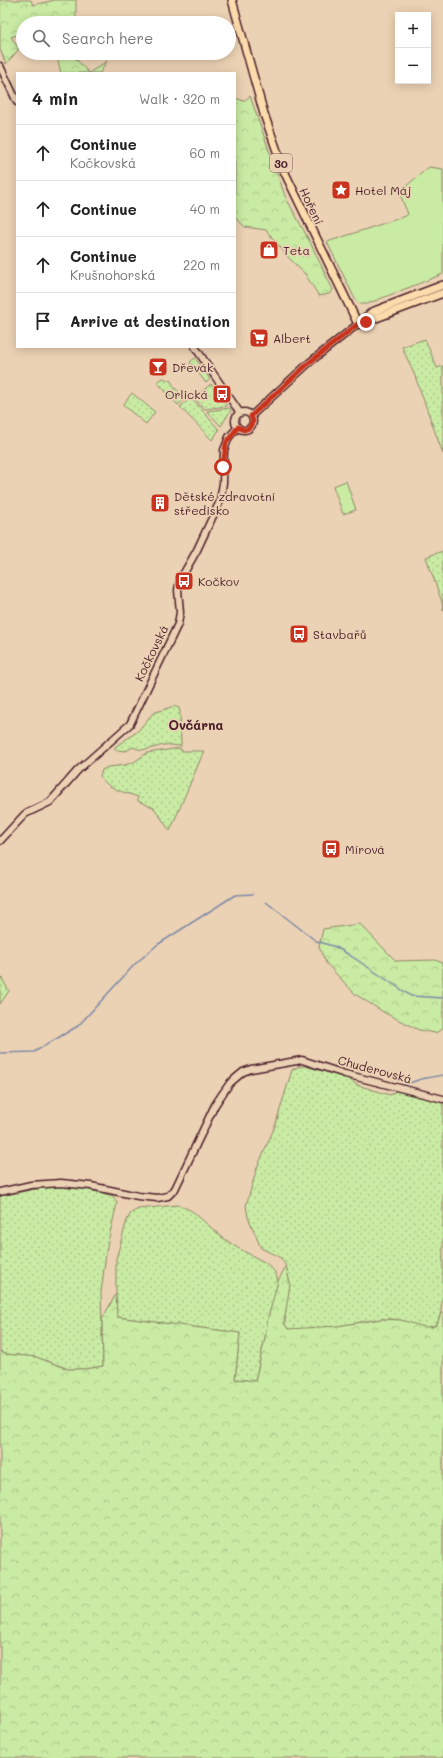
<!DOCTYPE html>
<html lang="en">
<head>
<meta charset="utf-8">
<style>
	:root { --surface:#fff; --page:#f6f6f6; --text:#222; --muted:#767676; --line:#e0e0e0 }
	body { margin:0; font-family:Mali,sans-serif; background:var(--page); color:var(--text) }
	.controls { position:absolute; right:12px; top:12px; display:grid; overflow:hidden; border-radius:0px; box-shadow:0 2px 10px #0003 }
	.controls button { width:36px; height:36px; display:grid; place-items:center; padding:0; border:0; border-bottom:1px solid var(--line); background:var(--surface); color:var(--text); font:20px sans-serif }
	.stop { position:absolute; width:12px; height:12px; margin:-9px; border:3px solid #c8321e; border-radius:50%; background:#fff }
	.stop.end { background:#c8321e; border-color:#fff; box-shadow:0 1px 4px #0008 }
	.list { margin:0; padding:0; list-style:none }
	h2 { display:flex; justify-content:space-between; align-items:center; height:52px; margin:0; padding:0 16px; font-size:17px }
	h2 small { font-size:13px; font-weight:400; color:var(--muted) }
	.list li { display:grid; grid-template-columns:26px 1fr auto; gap:12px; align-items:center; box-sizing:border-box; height:56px; padding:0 16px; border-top:1px solid var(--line) }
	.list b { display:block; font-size:15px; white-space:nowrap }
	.list p { margin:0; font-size:13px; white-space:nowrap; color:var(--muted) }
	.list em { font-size:13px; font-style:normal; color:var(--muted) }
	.icon { flex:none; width:22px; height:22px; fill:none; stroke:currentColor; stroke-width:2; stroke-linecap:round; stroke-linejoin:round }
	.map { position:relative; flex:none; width:443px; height:1758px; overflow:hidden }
	.search { position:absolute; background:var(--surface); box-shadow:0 2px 10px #0003; left:16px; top:16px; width:220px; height:44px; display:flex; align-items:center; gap:10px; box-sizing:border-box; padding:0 14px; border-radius:22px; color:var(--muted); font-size:15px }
	.panel { position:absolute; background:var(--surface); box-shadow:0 2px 10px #0003; left:16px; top:72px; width:220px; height:276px; border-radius:0px }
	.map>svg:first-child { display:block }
	.grass { fill:url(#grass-dots); stroke:#8a8567 }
	.forest { fill:url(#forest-crowns); stroke:#8a8567 }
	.pitch { fill:#c9eba3; stroke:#8a8567 }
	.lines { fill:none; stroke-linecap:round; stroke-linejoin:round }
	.stream { stroke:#7d8aa8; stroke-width:1.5 }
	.minor-casing { stroke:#4a1f2b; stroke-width:9 }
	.major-casing { stroke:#4a1f2b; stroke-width:10 }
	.minor { stroke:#ecd2b4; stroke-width:6 }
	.major { stroke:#fcdcac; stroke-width:7 }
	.route { stroke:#c8321e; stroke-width:5 }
	.labels { text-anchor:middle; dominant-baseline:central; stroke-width:3.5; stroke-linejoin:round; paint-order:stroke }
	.shield { fill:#ecd2b4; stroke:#7b5554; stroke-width:1 }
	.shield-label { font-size:11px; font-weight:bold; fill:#4a1f2b }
	.poi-label { font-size:12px; fill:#4a1f2b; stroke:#ecd2b4; text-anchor:start }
	.street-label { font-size:12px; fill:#4a1f2b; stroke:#ecd2b4 }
	.neighbourhood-label { font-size:13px; font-weight:bold; fill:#4a1f2b; stroke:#ecd2b4 }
</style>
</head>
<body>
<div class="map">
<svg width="443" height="1758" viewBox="0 0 443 1758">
	<defs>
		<pattern id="grass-dots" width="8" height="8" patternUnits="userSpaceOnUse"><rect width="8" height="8" fill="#c9eba3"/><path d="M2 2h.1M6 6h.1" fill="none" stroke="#aec98c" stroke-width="1.8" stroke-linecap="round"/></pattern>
		<pattern id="forest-crowns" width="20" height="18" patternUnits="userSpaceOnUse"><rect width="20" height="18" fill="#c9eba3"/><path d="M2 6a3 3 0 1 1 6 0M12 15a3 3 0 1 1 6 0" fill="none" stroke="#aec98c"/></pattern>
	</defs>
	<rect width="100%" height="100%" fill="#ecd2b4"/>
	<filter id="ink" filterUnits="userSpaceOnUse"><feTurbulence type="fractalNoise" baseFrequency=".025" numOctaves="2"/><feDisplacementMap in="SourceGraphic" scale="8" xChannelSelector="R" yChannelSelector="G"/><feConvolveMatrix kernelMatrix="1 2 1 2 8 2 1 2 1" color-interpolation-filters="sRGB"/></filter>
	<g filter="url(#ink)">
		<path class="grass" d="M425,339L437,368L443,366V454L415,376L402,347Z
			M195,358L210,379L206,383L190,362Z
			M163,378L171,381L174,387L185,399L178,405L157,382Z
			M211,384L227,406L205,409L194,398Z
			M132,393L155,412L146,424L123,405Z
			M191,397L219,430L212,440L180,407Z
			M229,408L231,410L221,426L207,411Z
			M443,551V610L442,602L426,557Z
			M174,706L179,708L180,712L181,746C176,746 168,744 164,745C153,747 144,753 133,747L126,751L115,750V747L138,731L153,713Z
			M180,748L181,751H204L170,831L154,808L138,801V797C124,792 107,789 100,776L102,770L108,767L125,765L134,762L147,753Z
			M0,975L9,991L0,1004Z
			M305,1066L347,1078L357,1085L390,1095L394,1093L396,1089L443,1103V1296C440,1305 443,1321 433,1326C422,1331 411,1322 400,1320C395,1319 388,1319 382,1319C362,1320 300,1337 285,1327V1312L290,1284L286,1266L281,1258L261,1248L248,1217L246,1206L257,1168L275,1126L292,1070L298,1067Z
			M74,1186L113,1196L117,1203L107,1246L101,1292L103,1366L86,1369H68L36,1357L5,1354L0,1351V1196L41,1188Z
			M177,1205L184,1207L192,1211L222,1237L236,1247L266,1263L275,1272L278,1281L275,1295L268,1318L265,1338L255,1381L235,1379L240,1333L116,1317V1259L127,1220L131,1213L138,1209Z"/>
		<path class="forest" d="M0,0H31L33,5L55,0H76V23H23V33L11,37L19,49L6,64L0,49Z
			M56,53H76V59L89,73L107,61L100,73H61Z
			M250,96L285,196L310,242L333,290L329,294L319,296L305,274L289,258L266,230L245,227L235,217V98L244,101Z
			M360,924L396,961L435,960L443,963V1029L435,1033L419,1030L385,1013L355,994L326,963L319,947L323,929Z
			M286,1266L290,1284L284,1323L288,1329L337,1326L381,1319L401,1320L424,1327H432L437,1324L441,1313H443V1758H0V1351L5,1354L36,1357L68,1369H86L103,1366L102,1319L116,1294L117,1317L240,1333L235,1379L255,1381L265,1338L268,1318L278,1281Z"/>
		<path class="pitch" d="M429,167L443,169V274L367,304H360L356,301L327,242L406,216L408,214L399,192Z
			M346,481L356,510L343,514L333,486Z"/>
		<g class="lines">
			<path class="stream" d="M266,902L316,941L336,947L351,956L411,996L443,998
				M0,1053L34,1052L78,1026L135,964L157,945L235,895L253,894
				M401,1086L421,1079L443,1075"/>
			<defs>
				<path id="minor" d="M0,66L17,102
					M195,347L240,413
					M235 421a9 9 0 1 1 18 0a9 9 0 1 1-18 0Z
					M251,416L310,362L358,324
					M0,841L25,814L50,802L78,770L130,724L178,624L180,612L178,590L180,580L197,550L220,501L223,483L224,450L229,437L238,427
					M0,1192L31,1185L61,1183L91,1186L138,1196L157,1198L168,1196L175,1189L215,1105L223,1093L230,1083L237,1077L243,1072L251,1069L302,1060L345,1074L443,1099"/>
				<path id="major" d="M232,0L264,114L284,171L358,324
					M358,324L372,312L443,285
					M360,324L443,293"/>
			</defs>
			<use href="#minor" class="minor-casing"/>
			<use href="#major" class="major-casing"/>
			<use href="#minor" class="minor"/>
			<use href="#major" class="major"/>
		</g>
	</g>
	<g class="lines" filter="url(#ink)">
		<path class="route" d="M223,467L226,443L238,427L244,430L249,428L253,421L251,416L310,362L358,324L366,322"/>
	</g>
	<defs>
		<symbol id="sight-square" viewBox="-11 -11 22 22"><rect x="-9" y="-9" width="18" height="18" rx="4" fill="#c8321e" stroke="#ecd2b4"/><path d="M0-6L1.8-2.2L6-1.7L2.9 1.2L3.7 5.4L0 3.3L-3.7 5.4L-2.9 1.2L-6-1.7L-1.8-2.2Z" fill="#fff"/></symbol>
		<symbol id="shop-square" viewBox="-11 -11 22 22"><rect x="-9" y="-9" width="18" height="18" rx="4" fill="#c8321e" stroke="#ecd2b4"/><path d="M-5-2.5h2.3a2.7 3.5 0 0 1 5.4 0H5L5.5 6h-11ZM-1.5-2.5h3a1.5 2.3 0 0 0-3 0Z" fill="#fff"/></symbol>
		<symbol id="supermarket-square" viewBox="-11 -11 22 22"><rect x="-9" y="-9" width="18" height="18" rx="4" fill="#c8321e" stroke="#ecd2b4"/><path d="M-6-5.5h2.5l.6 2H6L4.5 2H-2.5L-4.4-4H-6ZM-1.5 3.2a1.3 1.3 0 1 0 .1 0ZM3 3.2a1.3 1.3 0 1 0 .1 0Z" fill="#fff"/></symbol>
		<symbol id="bar-square" viewBox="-11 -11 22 22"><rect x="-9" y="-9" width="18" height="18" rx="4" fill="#c8321e" stroke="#ecd2b4"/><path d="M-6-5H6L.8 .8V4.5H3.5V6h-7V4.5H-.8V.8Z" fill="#fff"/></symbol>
		<symbol id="bus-square" viewBox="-11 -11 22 22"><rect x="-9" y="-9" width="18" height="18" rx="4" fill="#c8321e" stroke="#ecd2b4"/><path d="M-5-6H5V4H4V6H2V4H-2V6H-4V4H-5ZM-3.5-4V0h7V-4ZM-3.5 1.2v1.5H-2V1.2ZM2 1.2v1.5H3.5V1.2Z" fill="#fff"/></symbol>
		<symbol id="building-square" viewBox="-11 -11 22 22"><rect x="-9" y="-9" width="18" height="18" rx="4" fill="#c8321e" stroke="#ecd2b4"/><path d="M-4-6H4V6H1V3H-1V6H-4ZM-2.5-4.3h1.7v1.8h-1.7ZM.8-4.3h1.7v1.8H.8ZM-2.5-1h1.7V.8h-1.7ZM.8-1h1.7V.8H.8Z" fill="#fff"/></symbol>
	</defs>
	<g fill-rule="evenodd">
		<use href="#sight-square" x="330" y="179" width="22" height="22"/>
		<use href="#shop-square" x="258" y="239" width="22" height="22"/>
		<use href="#supermarket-square" x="248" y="327" width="22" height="22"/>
		<use href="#bar-square" x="147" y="356" width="22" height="22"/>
		<use href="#bus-square" x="211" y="383" width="22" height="22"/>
		<use href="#building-square" x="149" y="492" width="22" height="22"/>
		<use href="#bus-square" x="173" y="570" width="22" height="22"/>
		<use href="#bus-square" x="288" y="623" width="22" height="22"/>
		<use href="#bus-square" x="320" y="838" width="22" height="22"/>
	</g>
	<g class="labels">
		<rect class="shield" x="270" y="154" width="22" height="18" rx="3"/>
		<g class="shield-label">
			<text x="281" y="163">30</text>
		</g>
		<g class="poi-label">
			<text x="355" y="190">Hotel Máj</text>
			<text x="283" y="250">Teta</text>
			<text x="273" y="338">Albert</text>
			<text x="172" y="367">Dřevák</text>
			<text x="208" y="394" text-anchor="end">Orlická</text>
			<text x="174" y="496">Dětské zdravotní<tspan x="174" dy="14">středisko</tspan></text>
			<text x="198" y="581">Kočkov</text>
			<text x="313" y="634">Stavbařů</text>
			<text x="345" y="849">Mírová</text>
		</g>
		<g class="street-label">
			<text transform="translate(312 206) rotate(65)">Hoření</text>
			<text transform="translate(151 653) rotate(-64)">Kočkovská</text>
			<text transform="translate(375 1069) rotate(15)">Chuderovská</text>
		</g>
		<g class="neighbourhood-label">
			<text x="196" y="724">Ovčárna</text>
		</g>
	</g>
</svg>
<div class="controls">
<button>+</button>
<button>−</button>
</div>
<div class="stop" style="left:223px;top:467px"></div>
<div class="stop end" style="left:366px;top:322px"></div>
<div class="search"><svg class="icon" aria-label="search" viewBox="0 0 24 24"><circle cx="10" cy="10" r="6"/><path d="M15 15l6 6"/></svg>Search here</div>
<section class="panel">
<h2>4 min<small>Walk · 320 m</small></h2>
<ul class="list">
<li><svg class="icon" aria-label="ahead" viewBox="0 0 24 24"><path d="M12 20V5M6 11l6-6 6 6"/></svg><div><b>Continue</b><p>Kočkovská</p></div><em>60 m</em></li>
<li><svg class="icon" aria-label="ahead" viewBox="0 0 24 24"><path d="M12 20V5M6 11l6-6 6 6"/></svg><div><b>Continue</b></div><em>40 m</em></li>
<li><svg class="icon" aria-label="ahead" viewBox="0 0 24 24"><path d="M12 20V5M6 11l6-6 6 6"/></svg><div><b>Continue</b><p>Krušnohorská</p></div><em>220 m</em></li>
<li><svg class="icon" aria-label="arrive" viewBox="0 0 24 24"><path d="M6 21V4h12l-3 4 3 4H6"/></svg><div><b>Arrive at destination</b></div></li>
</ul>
</section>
</div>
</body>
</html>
